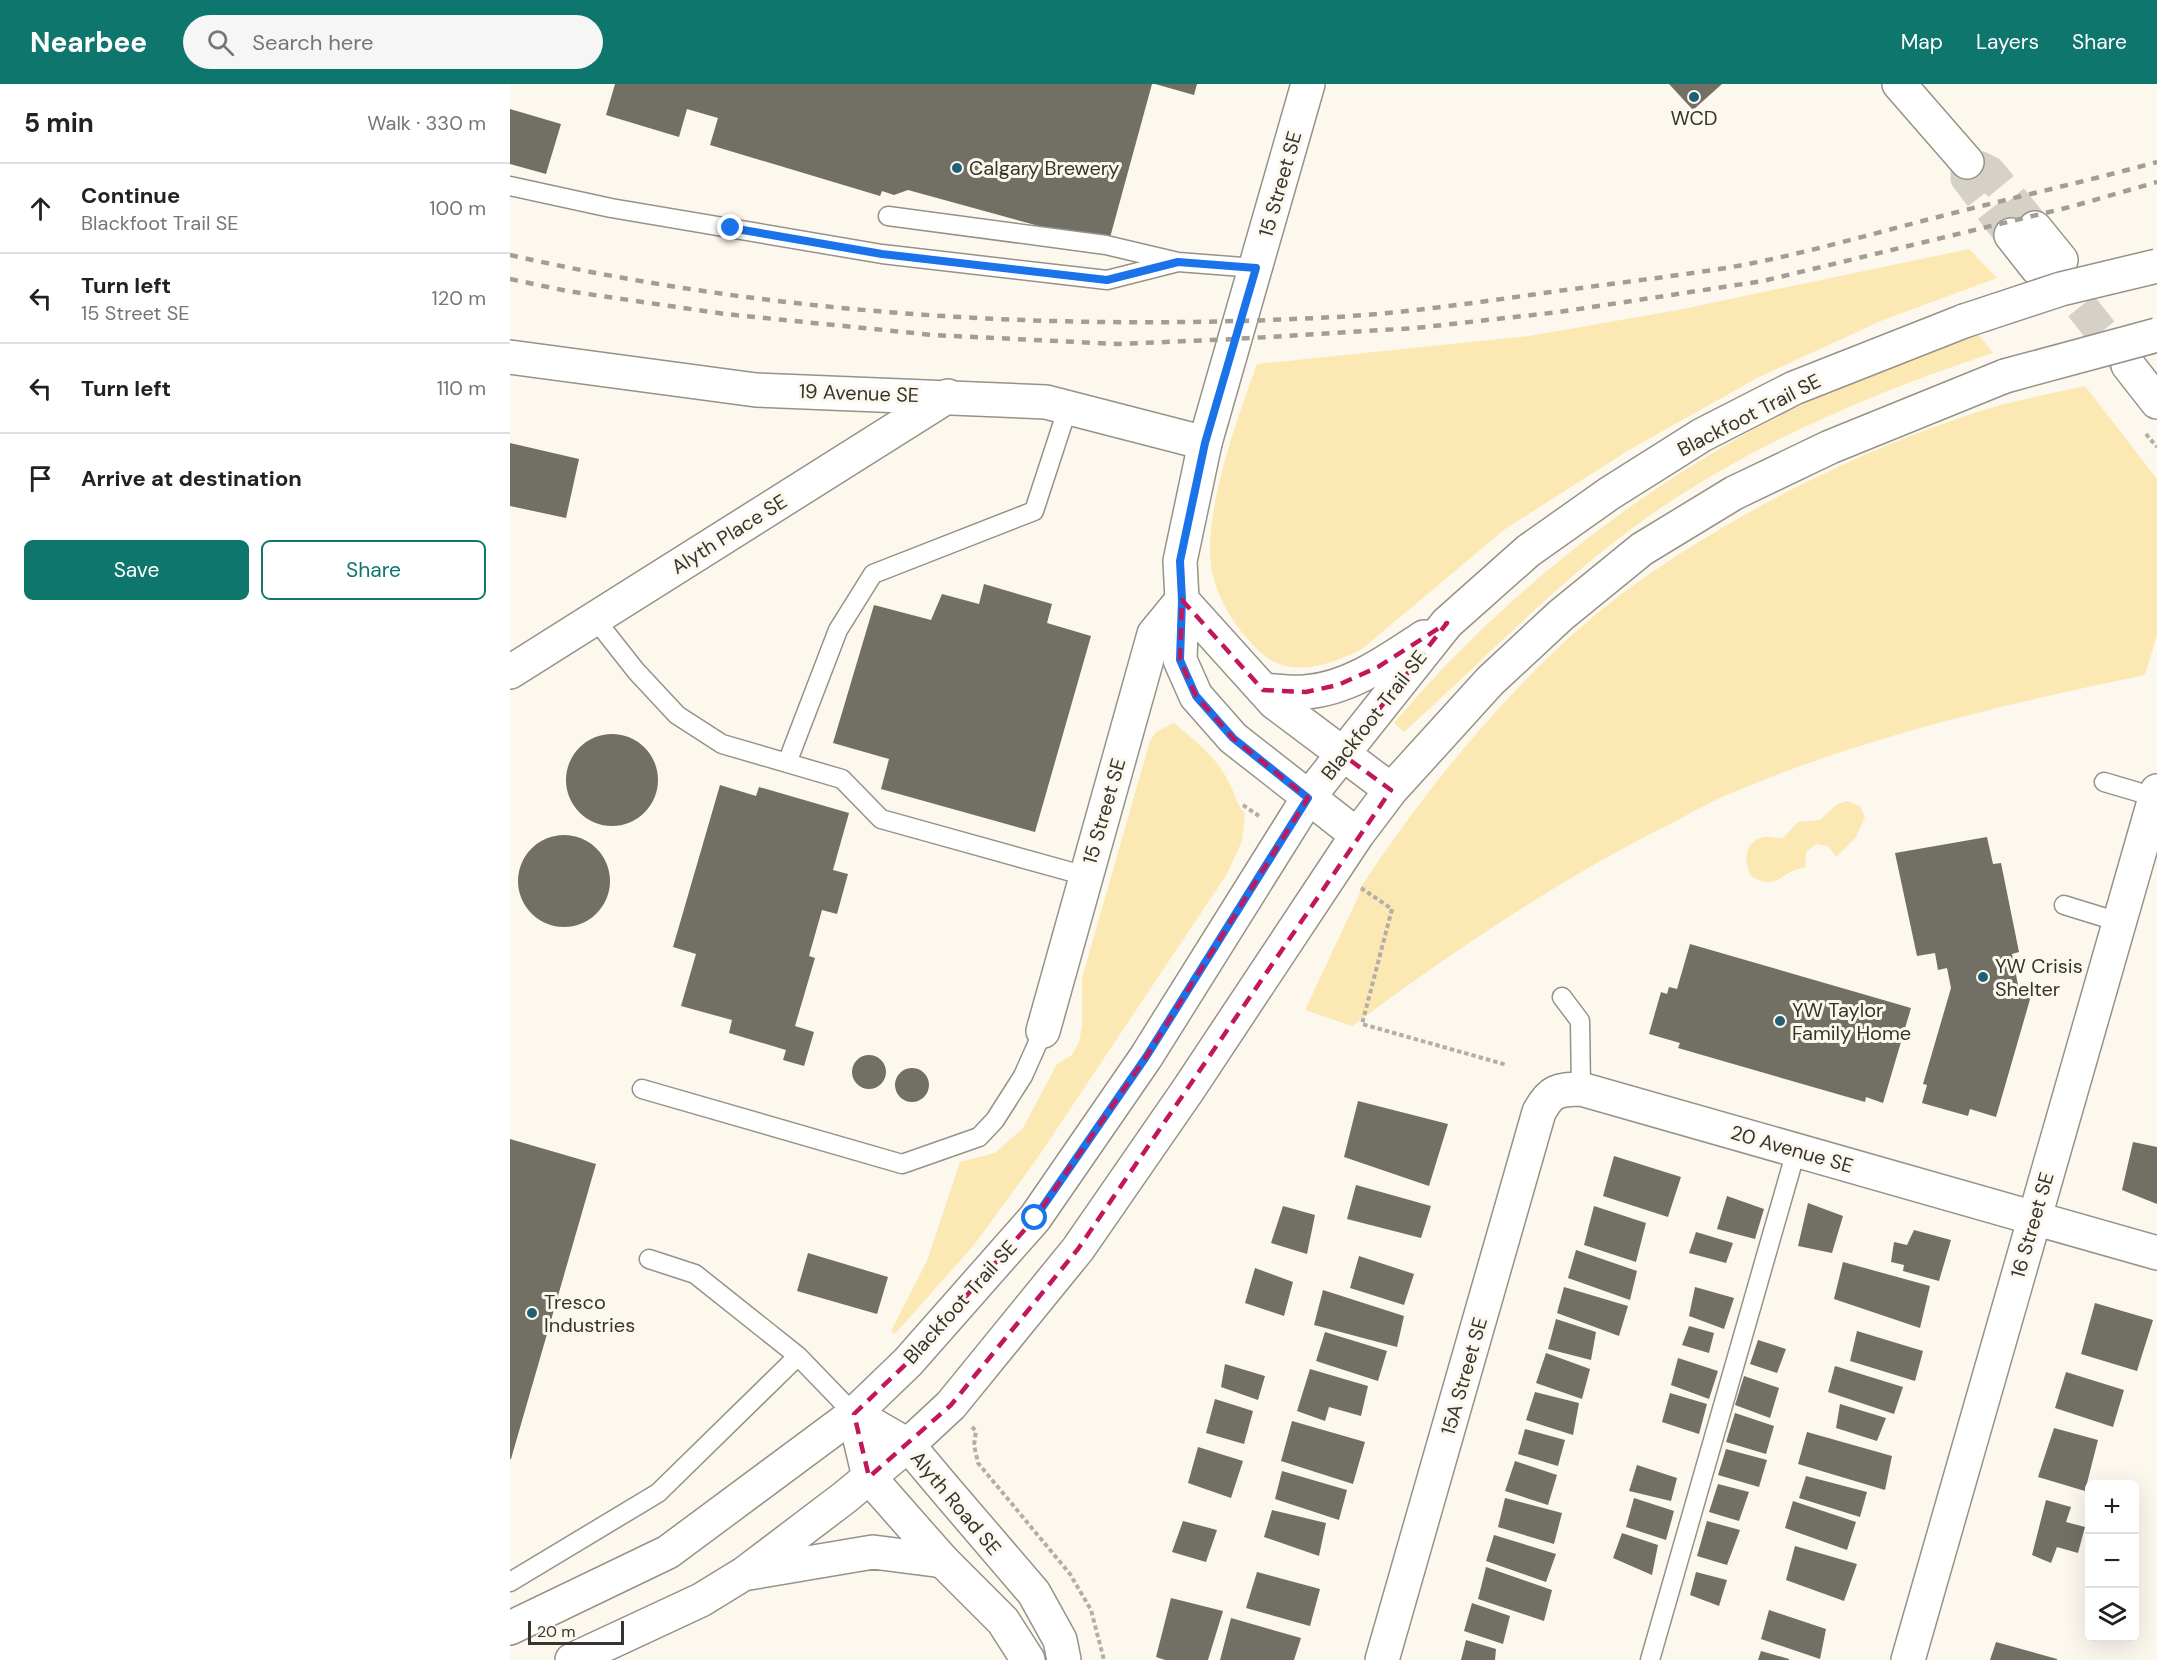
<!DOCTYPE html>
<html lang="en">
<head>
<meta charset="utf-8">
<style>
	:root { --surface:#fff; --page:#f6f6f6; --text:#222; --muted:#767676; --line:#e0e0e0; --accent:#0f766e }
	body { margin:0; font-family:"DM Sans",sans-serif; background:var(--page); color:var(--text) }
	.controls { position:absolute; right:18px; bottom:18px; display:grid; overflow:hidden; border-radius:9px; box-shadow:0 6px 24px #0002 }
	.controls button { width:54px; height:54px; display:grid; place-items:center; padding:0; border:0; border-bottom:2px solid var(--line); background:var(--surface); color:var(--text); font:30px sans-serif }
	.scale { position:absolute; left:18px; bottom:15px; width:96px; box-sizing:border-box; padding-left:6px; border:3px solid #363430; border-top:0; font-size:16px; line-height:21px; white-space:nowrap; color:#363430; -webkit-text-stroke:4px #fdf8ed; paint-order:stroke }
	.stop { position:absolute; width:18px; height:18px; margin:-14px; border:4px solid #1a73e8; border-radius:50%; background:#fff }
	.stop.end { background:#1a73e8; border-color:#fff; box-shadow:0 2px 6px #0008 }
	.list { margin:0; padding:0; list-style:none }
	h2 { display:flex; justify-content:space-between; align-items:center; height:78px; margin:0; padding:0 24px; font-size:26px }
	h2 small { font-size:20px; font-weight:400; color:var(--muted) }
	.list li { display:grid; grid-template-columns:39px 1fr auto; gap:18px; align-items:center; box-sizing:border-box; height:90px; padding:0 24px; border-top:2px solid var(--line) }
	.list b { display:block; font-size:22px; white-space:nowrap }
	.list p { margin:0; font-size:20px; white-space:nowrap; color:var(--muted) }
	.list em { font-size:20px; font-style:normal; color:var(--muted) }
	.actions { display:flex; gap:12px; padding:18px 24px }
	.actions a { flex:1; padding:14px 0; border:2px solid var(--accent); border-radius:9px; text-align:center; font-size:21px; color:var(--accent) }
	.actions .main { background:var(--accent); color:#fff }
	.icon { flex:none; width:33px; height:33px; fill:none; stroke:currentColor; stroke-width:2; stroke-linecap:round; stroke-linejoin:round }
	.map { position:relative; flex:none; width:1647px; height:1576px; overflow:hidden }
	header { display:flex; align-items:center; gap:36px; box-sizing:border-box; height:84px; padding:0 30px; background:var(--accent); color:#fff }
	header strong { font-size:28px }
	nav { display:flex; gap:33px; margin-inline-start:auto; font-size:21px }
	.search { width:420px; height:54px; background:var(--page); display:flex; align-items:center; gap:15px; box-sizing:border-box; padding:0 21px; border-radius:33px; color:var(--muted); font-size:22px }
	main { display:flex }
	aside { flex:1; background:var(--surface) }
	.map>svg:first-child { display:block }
	.green { fill:#fbe8b3 }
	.building { fill:#726f65 }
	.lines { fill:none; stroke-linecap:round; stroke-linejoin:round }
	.secondary-tunnel { stroke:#d5d1c7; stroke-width:33; stroke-dasharray:33 16; stroke-linecap:butt }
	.lane-casing { stroke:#969287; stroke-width:21 }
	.street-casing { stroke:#969287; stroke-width:36 }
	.secondary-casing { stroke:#969287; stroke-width:36 }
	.path { stroke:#b3afa7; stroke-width:4; stroke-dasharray:4.5 3; stroke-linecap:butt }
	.lane { stroke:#fff; stroke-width:18 }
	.street { stroke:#fff; stroke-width:33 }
	.secondary { stroke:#fff; stroke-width:33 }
	.rail { stroke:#a29e97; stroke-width:4.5; stroke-dasharray:8 8; stroke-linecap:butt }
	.secondary-bridge-casing { stroke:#969287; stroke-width:36; stroke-linecap:butt }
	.secondary-bridge { stroke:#fff; stroke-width:33 }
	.route { stroke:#1a73e8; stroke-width:8 }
	.marked { fill:none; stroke:#c2185b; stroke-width:4.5; stroke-dasharray:12 8; stroke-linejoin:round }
	.poi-dot { fill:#215f76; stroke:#fdf8ed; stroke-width:2 }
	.labels { text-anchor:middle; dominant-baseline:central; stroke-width:6; stroke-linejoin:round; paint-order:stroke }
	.poi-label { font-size:20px; fill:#363430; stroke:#fdf8ed; text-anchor:start }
	.street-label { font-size:20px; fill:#363430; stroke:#fdf8ed }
</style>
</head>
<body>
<header>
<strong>Nearbee</strong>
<div class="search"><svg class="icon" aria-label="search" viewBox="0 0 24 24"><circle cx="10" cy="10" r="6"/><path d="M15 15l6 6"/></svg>Search here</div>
<nav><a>Map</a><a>Layers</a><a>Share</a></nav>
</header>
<main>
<aside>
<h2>5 min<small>Walk · 330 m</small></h2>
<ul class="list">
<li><svg class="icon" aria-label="ahead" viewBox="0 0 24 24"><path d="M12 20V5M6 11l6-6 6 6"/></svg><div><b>Continue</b><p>Blackfoot Trail SE</p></div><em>100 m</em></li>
<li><svg class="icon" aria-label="left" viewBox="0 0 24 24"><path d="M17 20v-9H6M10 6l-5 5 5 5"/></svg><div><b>Turn left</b><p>15 Street SE</p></div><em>120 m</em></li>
<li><svg class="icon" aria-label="left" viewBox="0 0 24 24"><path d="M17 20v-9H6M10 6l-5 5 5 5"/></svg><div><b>Turn left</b></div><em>110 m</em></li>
<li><svg class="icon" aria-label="arrive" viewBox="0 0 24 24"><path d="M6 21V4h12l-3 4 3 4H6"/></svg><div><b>Arrive at destination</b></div></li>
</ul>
<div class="actions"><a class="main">Save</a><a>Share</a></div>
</aside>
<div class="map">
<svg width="1647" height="1576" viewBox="0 0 1647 1576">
	<rect width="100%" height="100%" fill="#fdf8ed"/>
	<path class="green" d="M1459,165L1487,194L1373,236L1247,294L1119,366L995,445L852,565C816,583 775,597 744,562C725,542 710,519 703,492C689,437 728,333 747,280L1019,252L1168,226Z
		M1468,250L1483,269C1359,310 1239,361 1132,437C1046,499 973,577 894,648L884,639C986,519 1108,420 1246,344C1316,306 1393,277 1468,250Z
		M1575,302L1647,395V551L1635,591C1496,620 1360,651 1229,706C1205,715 1183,728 1160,740C1046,797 944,867 842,942L795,926L849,811L851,803C922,695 1022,573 1128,498C1231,425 1369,356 1491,321C1519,314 1547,308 1575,302Z
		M664,639C685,657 706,672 718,697C725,709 726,720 735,730L732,757L717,790L526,1076L464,1161L385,1250L381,1247L417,1177L450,1078L485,1069L513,1044L547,980L562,971L569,958L572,942V894L640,657L646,648Z
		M1337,717L1350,722L1355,733L1346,753L1326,773L1318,762L1306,760L1296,768L1295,784C1271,785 1269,809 1241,792C1233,778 1234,757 1254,753C1260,752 1267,755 1273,754L1288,738L1310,736L1327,720Z"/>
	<path class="building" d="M105,0H642L598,161L398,106L384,111L372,107L370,112L200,61L208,34L177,25L169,53L96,31Z
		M645,0H687L684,11Z
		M1159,0H1212L1183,26Z
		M0,25L51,40L36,90L0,80Z
		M0,359L69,375L56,434L0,422Z
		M474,500L542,520L537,539L581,552L525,748L371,705L379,675L323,659L364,521L421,536L432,510L469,520Z
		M56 696a46 46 0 1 1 92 0a46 46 0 1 1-92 0Z
		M210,701L246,712L249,703L339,729L323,786L338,790L327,830L312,826L299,872L305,874L285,942L304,948L294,982L273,976L276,966L219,949L222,936L171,922L186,870L163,863Z
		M8 797a46 46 0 1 1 92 0a46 46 0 1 1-92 0Z
		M1477,753L1483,780L1491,779L1509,868L1502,870L1508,901L1523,905L1486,1033L1460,1025L1458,1032L1412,1019L1417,1001L1413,1000L1441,904L1437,884L1428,886L1425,869L1407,872L1385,769Z
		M1180,860L1401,924L1373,1019L1356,1013L1355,1018L1168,964L1170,959L1139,950L1151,908L1157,910L1159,903L1167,905Z
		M342 988a17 17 0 1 1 34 0a17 17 0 1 1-34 0Z
		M385 1001a17 17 0 1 1 34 0a17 17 0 1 1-34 0Z
		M848,1017L938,1040L919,1102L834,1073Z
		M0,1055L86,1080L1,1375H0Z
		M1623,1058L1647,1063V1120L1612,1106Z
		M1104,1072L1171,1093L1158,1133L1093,1112Z
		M846,1101L921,1122L911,1154L837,1135Z
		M1217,1112L1254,1125L1245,1155L1207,1145Z
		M1298,1119L1333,1132L1322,1169L1288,1162Z
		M773,1122L805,1131L797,1170L761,1159Z
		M1084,1122L1136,1139L1126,1178L1074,1161Z
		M1404,1146L1441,1156L1429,1197L1393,1187L1394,1181L1381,1178L1384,1158L1397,1161Z
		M1186,1148L1223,1159L1216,1179L1179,1169Z
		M1066,1166L1127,1187L1120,1216L1058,1194Z
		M298,1169L378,1193L367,1230L287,1207Z
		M849,1172L904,1190L894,1221L840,1204Z
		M1333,1178L1420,1202L1410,1244L1324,1215Z
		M745,1184L783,1198L774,1232L735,1219Z
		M1054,1203L1118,1222L1109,1252L1047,1229Z
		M1185,1203L1224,1214L1214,1245L1179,1232Z
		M813,1206L894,1232L887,1263L804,1241Z
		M1585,1219L1643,1236L1627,1287L1571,1270Z
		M1046,1235L1086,1248L1081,1276L1038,1265Z
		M1179,1242L1204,1249L1199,1269L1172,1261Z
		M1347,1247L1413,1267L1405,1297L1340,1277Z
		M815,1248L877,1267L868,1297L806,1277Z
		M1248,1256L1276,1265L1267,1289L1240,1280Z
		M1036,1269L1080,1285L1072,1315L1026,1299Z
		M1168,1274L1208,1287L1199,1315L1161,1301Z
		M715,1280L755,1292L748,1316L711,1303Z
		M1325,1282L1393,1303L1384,1330L1318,1308Z
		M800,1285L858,1302L851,1332L819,1323L815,1337L787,1327Z
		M1556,1288L1614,1306L1603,1343L1545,1324Z
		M1234,1292L1269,1304L1260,1334L1225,1321Z
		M1025,1308L1069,1319L1063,1351L1016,1336Z
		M1160,1309L1197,1320L1189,1350L1152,1338Z
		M705,1315L743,1327L734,1360L696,1349Z
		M1330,1320L1376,1334L1367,1357L1326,1344Z
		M1225,1329L1264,1342L1256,1370L1216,1358Z
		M782,1337L855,1358L843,1400L771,1377Z
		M1544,1344L1588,1356L1575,1407L1528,1393Z
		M1015,1345L1055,1356L1048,1382L1008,1370Z
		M1297,1348L1382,1372L1375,1406L1288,1380Z
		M688,1363L733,1377L721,1414L678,1399Z
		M1216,1365L1257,1376L1249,1403L1208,1391Z
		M1005,1377L1047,1391L1038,1421L995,1407Z
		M1127,1381L1167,1394L1161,1417L1119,1407Z
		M772,1387L837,1406L829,1436L765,1415Z
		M1296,1392L1357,1408L1350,1433L1289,1414Z
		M1208,1400L1239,1408L1229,1437L1199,1428Z
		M995,1414L1052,1429L1044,1460L988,1443Z
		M1124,1414L1164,1427L1156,1456L1116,1443Z
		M1536,1416L1561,1423L1556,1438L1575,1443L1568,1469L1547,1463L1541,1479L1522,1471Z
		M1283,1417L1346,1438L1337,1466L1275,1444Z
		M762,1426L816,1439L809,1472L754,1453Z
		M673,1437L707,1446L696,1478L662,1468Z
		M1197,1437L1230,1446L1217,1481L1187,1472Z
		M1112,1449L1148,1461L1142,1491L1103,1474Z
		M984,1451L1046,1470L1036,1498L976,1477Z
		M1285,1462L1347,1480L1334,1517L1276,1496Z
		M976,1483L1042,1506L1034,1537L968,1515Z
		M747,1488L810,1505L800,1542L736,1524Z
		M1186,1488L1217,1496L1209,1522L1180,1511Z
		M661,1514L713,1527L698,1576H655L646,1573Z
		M962,1519L1000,1532L993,1560L954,1547Z
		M1259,1526L1316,1545L1310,1575L1251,1555Z
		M721,1534L791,1554L784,1576H710Z
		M956,1556L986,1565L985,1576H951Z
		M1486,1558L1547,1575V1576H1480Z
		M1251,1567L1279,1575V1576H1248Z"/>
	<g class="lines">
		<path class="secondary-tunnel" d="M1501,151L1457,94V78L1479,88L1525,144
			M1536,189L1552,198L1618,281"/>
		<defs>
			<path id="lane" d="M0,102L101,124L372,170L597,196L668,178
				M378,132L596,161L668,178L746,184
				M85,535L126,587L167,631L212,660L332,695L371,735L576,792
				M277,679L328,546L363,490L524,427L558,323
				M1594,698L1645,713
				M1554,821L1609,838
				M1052,913L1070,937L1071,1005
				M132,1005L392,1080L469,1053L485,1036L513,992L533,947
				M139,1175L185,1190L288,1272L344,1330
				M0,1498L148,1409L288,1272
				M1140,1576L1286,1067"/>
			<path id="street" d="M0,273L246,306L536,318L695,359
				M0,588L438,312
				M533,947L644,550L672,516
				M344,1330L398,1361L435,1405L524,1509L550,1556L554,1576
				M344,1330L359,1393L433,1477L493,1537L518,1576
				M872,1576L1029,1028C1041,1006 1047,1006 1071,1005L1647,1169
				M1398,1576L1647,707"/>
			<path id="secondary" d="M798,0L695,359L670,477L672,516L670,576L686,612L723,654L847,751
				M1389,0L1457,78
				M1525,144L1551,176
				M1501,151L1527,184
				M1618,281L1647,318
				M672,516L764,618L881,706
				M753,606C767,607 782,609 795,608C839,605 879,576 914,553
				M239,1489L363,1468L433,1477
				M0,1544L158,1468L344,1330L398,1278L525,1134L636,973L798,714L937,539L1018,467L1100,409L1192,351L1284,304L1454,237
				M62,1576L191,1516L235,1489L334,1414L398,1361L441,1321L568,1165L678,1006L847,751L881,706L980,597L1051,531L1132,465L1224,409L1320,363L1495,292"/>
		</defs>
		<use href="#lane" class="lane-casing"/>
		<use href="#street" class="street-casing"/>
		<use href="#secondary" class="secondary-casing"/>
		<path class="path" d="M1636,350L1647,363
			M733,721L749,732
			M851,804L882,825L852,940L997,981
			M462,1343L466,1347L464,1361L468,1379L560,1490L581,1526L594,1576"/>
		<use href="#lane" class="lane"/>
		<use href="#street" class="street"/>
		<use href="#secondary" class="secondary"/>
		<path class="rail" d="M0,171C269,232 550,248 825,233C897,229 970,218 1041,208C1099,200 1158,193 1216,184C1287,172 1357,151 1428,133C1501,114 1574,98 1647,78
			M0,195L57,207L215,230L423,251L608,260L725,255L906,244L1049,228L1253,197L1560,123L1647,98"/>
		<defs>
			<path id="secondary-bridge" d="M1454,237L1551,205L1647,182
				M1495,292L1647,251"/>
		</defs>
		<use href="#secondary-bridge" class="secondary-bridge-casing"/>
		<use href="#secondary-bridge" class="secondary-bridge"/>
	</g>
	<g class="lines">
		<path class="route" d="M221,144L372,170L597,196L668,178L746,184L695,359L670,477L672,516L670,576L686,612L723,654L798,714L636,973L525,1134"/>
	</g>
	<path class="marked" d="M672,516L753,606L796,608L828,601L868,583L937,539L833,671L881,706L568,1165L441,1321L359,1393L344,1330L398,1278L525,1134L636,973L798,714L723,654L686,612L670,576Z"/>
	<g class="poi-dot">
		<circle cx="1184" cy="13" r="6"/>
		<circle cx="447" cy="84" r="6"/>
		<circle cx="1473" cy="893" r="6"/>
		<circle cx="1270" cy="937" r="6"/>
		<circle cx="22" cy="1229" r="6"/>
	</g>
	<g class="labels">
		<g class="poi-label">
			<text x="1184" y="34" text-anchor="middle">WCD</text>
			<text x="459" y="84">Calgary Brewery</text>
			<text x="1485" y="882">YW Crisis<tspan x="1485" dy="23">Shelter</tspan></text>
			<text x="1282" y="926">YW Taylor<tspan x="1282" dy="23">Family Home</tspan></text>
			<text x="34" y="1218">Tresco<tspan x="34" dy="23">Industries</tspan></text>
		</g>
		<g class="street-label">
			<text transform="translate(770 100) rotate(-74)">15 Street SE</text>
			<text transform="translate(349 309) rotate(2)">19 Avenue SE</text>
			<text transform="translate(1239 331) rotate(-27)">Blackfoot Trail SE</text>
			<text transform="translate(219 450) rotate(-32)">Alyth Place SE</text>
			<text transform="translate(864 631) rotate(-52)">Blackfoot Trail SE</text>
			<text transform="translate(594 727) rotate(-74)">15 Street SE</text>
			<text transform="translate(1282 1065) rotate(16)">20 Avenue SE</text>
			<text transform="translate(1522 1141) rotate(-74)">16 Street SE</text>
			<text transform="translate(450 1218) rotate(-48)">Blackfoot Trail SE</text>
			<text transform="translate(954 1292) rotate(-74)">15A Street SE</text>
			<text transform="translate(446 1419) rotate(50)">Alyth Road SE</text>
		</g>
	</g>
</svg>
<div class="controls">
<button>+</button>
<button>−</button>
<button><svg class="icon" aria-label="layers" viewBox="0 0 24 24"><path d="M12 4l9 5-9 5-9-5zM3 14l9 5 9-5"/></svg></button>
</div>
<div class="scale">20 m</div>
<div class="stop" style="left:525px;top:1134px"></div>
<div class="stop end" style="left:221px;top:144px"></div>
</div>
</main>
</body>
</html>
